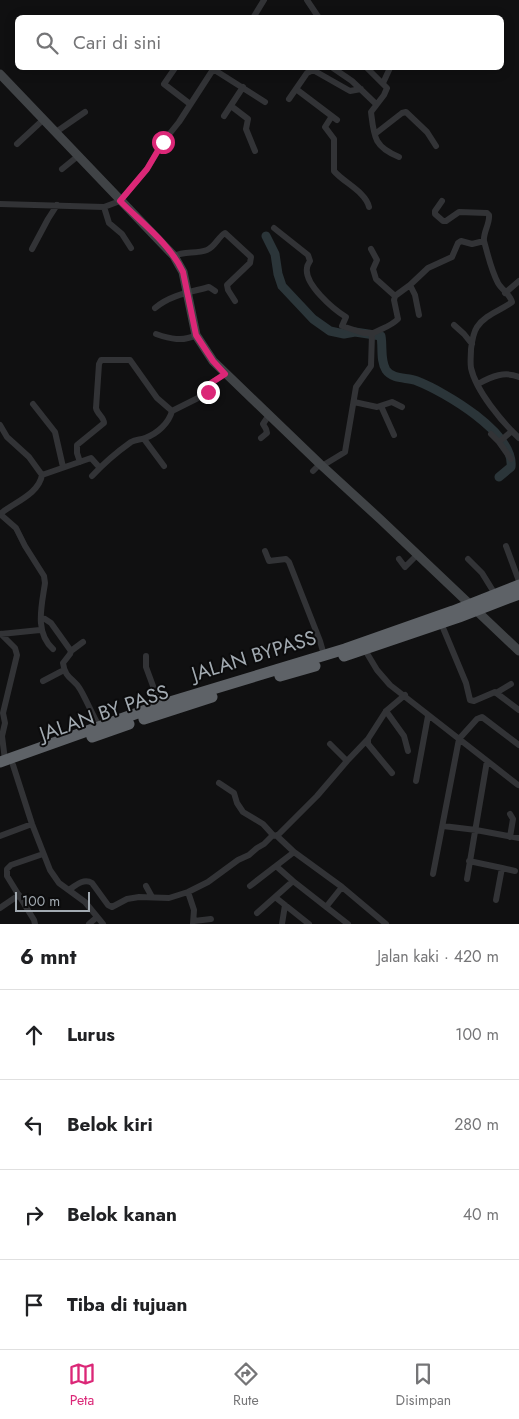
<!DOCTYPE html>
<html lang="id">
<head>
<meta charset="utf-8">
<style>
	:root { --surface:#fff; --page:#f6f6f6; --text:#202124; --muted:#757577; --line:#e0e0e0; --accent:#db2777 }
	body { margin:0; font-family:Jost,sans-serif; background:var(--page); color:var(--text) }
	.scale { position:absolute; left:15px; bottom:12px; width:75px; box-sizing:border-box; padding-left:5px; border:2px solid #a2aab1; border-top:0; font-size:14px; line-height:18px; white-space:nowrap; color:#a2aab1; -webkit-text-stroke:4px #0b0b0c; paint-order:stroke }
	.stop { position:absolute; width:15px; height:15px; margin:-11px; border:4px solid #db2777; border-radius:50%; background:#fff }
	.stop.end { background:#db2777; border-color:#fff; box-shadow:0 1px 5px #0008 }
	.list { margin:0; padding:0; list-style:none }
	h2 { display:flex; justify-content:space-between; align-items:center; height:65px; margin:0; padding:0 20px; font-size:21px }
	h2 small { font-size:16px; font-weight:400; color:var(--muted) }
	.list li { display:grid; grid-template-columns:32px 1fr auto; gap:15px; align-items:center; box-sizing:border-box; height:90px; padding:0 20px; border-top:1px solid var(--line) }
	.list b { display:block; font-size:19px; white-space:nowrap }
	.list em { font-size:16px; font-style:normal; color:var(--muted) }
	.icon { flex:none; width:28px; height:28px; fill:none; stroke:currentColor; stroke-width:2; stroke-linecap:round; stroke-linejoin:round }
	.map { position:relative; flex:none; width:519px; height:924px; overflow:hidden }
	.search { position:absolute; background:var(--surface); box-shadow:0 2px 12px #0003; left:15px; right:15px; top:15px; height:55px; display:flex; align-items:center; gap:12px; box-sizing:border-box; padding:0 18px; border-radius:8px; color:var(--muted); font-size:19px }
	.sheet { height:425px; background:var(--surface) }
	nav { display:flex; justify-content:space-around; align-items:center; box-sizing:border-box; height:70px; border-top:1px solid var(--line); background:var(--surface); font-size:14px; color:var(--muted) }
	nav a { display:grid; justify-items:center; gap:2px }
	nav .on { color:var(--accent) }
	.map>svg:first-child { display:block }
	.lines { fill:none; stroke-linecap:round; stroke-linejoin:round }
	.river { stroke:#2b3539; stroke-width:9 }
	.street { stroke:#323336; stroke-width:6 }
	.secondary { stroke:#404346; stroke-width:9 }
	.highway { stroke:#5e6267; stroke-width:11 }
	.route { stroke:#db2777; stroke-width:6 }
	.labels { text-anchor:middle; dominant-baseline:central; stroke-width:4; stroke-linejoin:round; paint-order:stroke }
	.street-label { font-size:20px; fill:#a2aab1; stroke:#0b0b0c }
</style>
</head>
<body>
<div class="map">
<svg width="519" height="924" viewBox="0 0 519 924">
	<rect width="100%" height="100%" fill="#101011"/>
	<g class="lines">
		<path class="river" d="M266,236L275,254L278,274L282,286L313,319L330,331L344,334L355,332L381,336C383,347 380,360 386,370C393,380 407,377 417,381C445,392 515,433 511,467L499,477"/>
		<path class="street" d="M307,0L319,18
			M253,18L264,0
			M175,68L164,84L190,104
			M333,68L352,81L376,104
			M367,68L387,88L384,95L371,112C374,137 374,147 399,157
			M213,69L265,102
			M383,83L390,68
			M296,89L337,120
			M289,99L307,73L313,70L350,91L361,89
			M231,106L248,119L246,129L255,151
			M224,116L243,87
			M332,116L325,127L334,139V171C343,182 366,192 369,207
			M56,132L85,112
			M375,134L402,113L406,112L427,132L436,146
			M17,144L44,119
			M62,169L78,156
			M442,201L435,211V214L443,221H446L459,212L487,213L489,215C490,224 483,232 484,241C488,255 491,270 498,283C502,290 510,294 512,302C500,311 486,314 477,327C473,333 472,341 471,349C471,355 470,362 471,368C476,391 502,422 519,438
			M0,204L104,207L120,201L147,169L163,142L179,122L214,68
			M104,207L109,223L122,234L131,248
			M274,228L308,255L310,261C309,263 307,265 307,268C304,284 333,309 346,317L342,326L363,333H373
			M32,249L48,219L57,205
			M371,249L377,260L373,269L376,279L395,296
			M174,256C184,251 196,254 207,250C215,247 218,237 225,233L251,257L250,263L227,285L228,290L235,301
			M410,285L415,295L419,315
			M505,293L519,281
			M155,308C170,295 191,292 209,287L215,291
			M454,325L464,334L472,344
			M156,334C170,339 183,342 196,335
			M478,384C492,376 505,371 519,377
			M354,402L377,407L392,402L402,407
			M33,404L55,432L63,467
			M381,406L394,435
			M0,425L7,437L29,457L42,475
			M491,434L499,442L511,459
			M261,438L267,433L266,429L263,424L269,415
			M144,439L164,466
			M499,442L512,431
			M80,462L77,453V445L104,423C104,417 97,414 96,408L99,364L101,360H130L157,398L172,411
			M322,466L345,452L356,387L371,366L372,334C380,329 390,327 398,319L394,300L395,296L410,285L428,268L452,257L458,243L461,241L472,244L484,241
			M313,471L320,464
			M92,476C104,463 117,452 131,442C136,439 140,440 145,438C157,434 169,423 172,411L204,395L208,392L211,383L225,374
			M0,514L16,528L25,546L44,576L45,583C42,605 34,632 53,649
			M0,514C13,503 39,494 42,475L91,458L100,468
			M506,546L519,581
			M265,551L269,561L286,559L289,562L320,641L324,655
			M399,559L405,567L417,555
			M468,559L482,573L495,594
			M45,619L51,623L71,651L70,654L63,663C65,679 74,678 80,689C87,701 92,714 99,726
			M441,623L466,683L470,700L474,701L495,692L519,710
			M1,634L15,648L17,655L3,713L5,723L2,736L5,760
			M1,634L40,630
			M365,650L377,670L390,685L518,785
			M71,651L83,642
			M146,656V667L160,705
			M43,681L64,670
			M496,693L511,684
			M386,711L404,736L408,751
			M330,744L347,761L368,739
			M13,765L32,824L50,870L59,883L85,902L103,924
			M392,773L368,744V739L386,711L405,695
			M416,781L428,716
			M219,783L234,793L237,803L243,812L263,824L273,835
			M510,814L513,819L510,837
			M443,826L476,830L519,838
			M0,836L32,824
			M277,836L317,796L347,761
			M469,861L502,868L496,900
			M276,866L293,881L348,924
			M502,868L515,871
			M433,874L459,739L477,719L482,717L519,745
			M467,879L487,761
			M146,886L152,897
			M250,886L294,852
			M69,890C76,885 84,878 92,883L108,905L112,907L127,899L139,897L169,898L188,892L208,882L238,860L249,855L257,848L264,844L273,835L277,836L294,852L342,887L386,924
			M188,892L194,910L193,924
			M275,897L309,924
			M326,907L342,887
			M0,908L19,895
			M257,913L293,881
			M194,921L211,919
			M35,924L34,920L7,876V869L11,865L43,854
			M89,924L97,917
			M282,924L285,905"/>
		<path class="secondary" d="M0,74L174,256L183,272L196,335L213,361L320,464L380,519L519,651"/>
		<path class="highway" d="M344,656L459,617L519,594
			M280,676L315,666
			M144,719L212,697
			M92,737L129,724
			M0,762L160,705L345,649L453,611L519,585"/>
	</g>
	<g class="lines">
		<path class="route" d="M163,142L147,169L120,201C142,223 170,244 183,272L196,335L213,361L225,374L211,383L208,392"/>
	</g>
	<g class="labels">
		<g class="street-label">
			<text transform="translate(254 656) rotate(-17)">JALAN BYPASS</text>
			<text transform="translate(104 713) rotate(-19)">JALAN BY PASS</text>
		</g>
	</g>
</svg>
<div class="scale">100 m</div>
<div class="stop" style="left:163px;top:142px"></div>
<div class="stop end" style="left:208px;top:392px"></div>
<div class="search"><svg class="icon" aria-label="search" viewBox="0 0 24 24"><circle cx="10" cy="10" r="6"/><path d="M15 15l6 6"/></svg>Cari di sini</div>
</div>
<section class="sheet">
<h2>6 mnt<small>Jalan kaki · 420 m</small></h2>
<ul class="list">
<li><svg class="icon" aria-label="ahead" viewBox="0 0 24 24"><path d="M12 20V5M6 11l6-6 6 6"/></svg><div><b>Lurus</b></div><em>100 m</em></li>
<li><svg class="icon" aria-label="left" viewBox="0 0 24 24"><path d="M17 20v-9H6M10 6l-5 5 5 5"/></svg><div><b>Belok kiri</b></div><em>280 m</em></li>
<li><svg class="icon" aria-label="right" viewBox="0 0 24 24"><path d="M7 20v-9h11M14 6l5 5-5 5"/></svg><div><b>Belok kanan</b></div><em>40 m</em></li>
<li><svg class="icon" aria-label="arrive" viewBox="0 0 24 24"><path d="M6 21V4h12l-3 4 3 4H6"/></svg><div><b>Tiba di tujuan</b></div></li>
</ul>
</section>
<nav>
<a class="on"><svg class="icon" aria-label="map" viewBox="0 0 24 24"><path d="M3 6l6-2 6 2 6-2v14l-6 2-6-2-6 2zM9 4v14M15 6v14"/></svg>Peta</a>
<a><svg class="icon" aria-label="directions" viewBox="0 0 24 24"><path d="M12 3l9 9-9 9-9-9zM9 14v-3h6M13 9l2 2-2 2"/></svg>Rute</a>
<a><svg class="icon" aria-label="saved" viewBox="0 0 24 24"><path d="M7 4h10v16l-5-4-5 4z"/></svg>Disimpan</a>
</nav>
</body>
</html>
